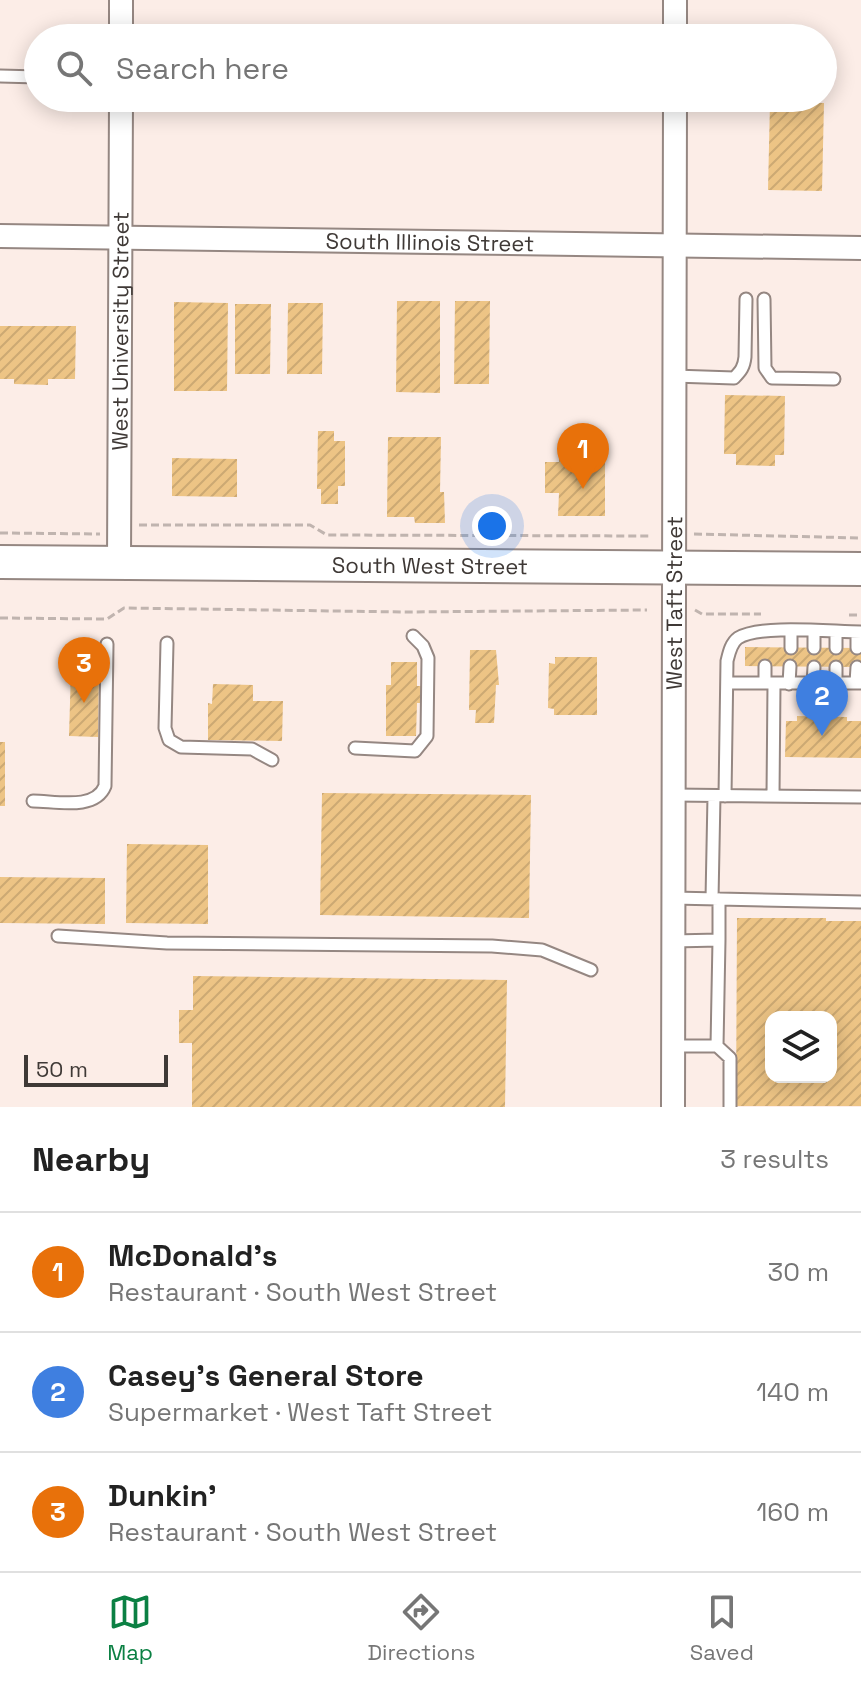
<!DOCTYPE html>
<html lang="en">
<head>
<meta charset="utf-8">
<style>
	:root { --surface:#fff; --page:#f2f2f2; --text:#222; --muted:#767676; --line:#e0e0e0; --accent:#0b8043 }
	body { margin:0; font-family:"Space Grotesk",sans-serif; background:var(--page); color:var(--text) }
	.controls { position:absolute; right:24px; bottom:24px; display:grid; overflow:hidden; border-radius:16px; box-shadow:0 4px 20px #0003 }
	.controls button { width:72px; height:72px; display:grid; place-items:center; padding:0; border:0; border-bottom:2px solid var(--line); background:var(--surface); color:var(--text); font:40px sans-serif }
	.scale { position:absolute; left:24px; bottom:20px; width:144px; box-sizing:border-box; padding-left:8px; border:4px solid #3f3936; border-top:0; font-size:22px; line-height:28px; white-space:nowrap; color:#3f3936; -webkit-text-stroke:6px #fcede7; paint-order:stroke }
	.you { position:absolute; left:492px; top:526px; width:28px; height:28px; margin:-20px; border:6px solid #fff; border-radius:50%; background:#1a73e8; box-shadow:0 0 0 12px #1a73e833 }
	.badge { display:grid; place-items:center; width:52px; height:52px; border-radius:50%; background:var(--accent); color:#fff; font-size:26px; font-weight:700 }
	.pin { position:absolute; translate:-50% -66px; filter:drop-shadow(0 2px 4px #0008) }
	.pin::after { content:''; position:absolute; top:42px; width:28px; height:24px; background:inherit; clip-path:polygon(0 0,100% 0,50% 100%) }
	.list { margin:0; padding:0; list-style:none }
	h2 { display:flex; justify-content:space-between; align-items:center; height:104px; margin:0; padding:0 32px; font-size:34px }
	h2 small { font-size:26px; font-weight:400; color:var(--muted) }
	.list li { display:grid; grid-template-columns:52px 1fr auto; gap:24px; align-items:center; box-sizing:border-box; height:120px; padding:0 32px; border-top:2px solid var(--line) }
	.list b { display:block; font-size:30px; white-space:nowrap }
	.list p { margin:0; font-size:26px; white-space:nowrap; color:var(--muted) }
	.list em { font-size:26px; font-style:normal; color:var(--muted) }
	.icon { flex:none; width:44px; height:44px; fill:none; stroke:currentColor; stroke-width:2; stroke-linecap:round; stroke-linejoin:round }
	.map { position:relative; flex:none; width:861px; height:1107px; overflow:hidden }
	.search { position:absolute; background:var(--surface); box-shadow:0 4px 20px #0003; left:24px; right:24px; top:24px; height:88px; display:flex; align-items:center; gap:20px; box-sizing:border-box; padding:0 28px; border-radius:44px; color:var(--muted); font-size:30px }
	.sheet { height:464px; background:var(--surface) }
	nav { display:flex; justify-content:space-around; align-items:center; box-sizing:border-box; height:112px; border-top:2px solid var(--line); background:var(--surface); font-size:22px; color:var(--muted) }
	nav a { display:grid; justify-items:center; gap:4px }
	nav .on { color:var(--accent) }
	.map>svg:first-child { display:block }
	.building { fill:url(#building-hatch); fill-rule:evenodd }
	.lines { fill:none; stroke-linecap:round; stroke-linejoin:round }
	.service-casing { stroke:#958782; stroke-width:15 }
	.minor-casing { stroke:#958782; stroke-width:26 }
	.secondary-casing { stroke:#958782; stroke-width:36 }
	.path { stroke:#c0b4af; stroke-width:3; stroke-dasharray:8 4; stroke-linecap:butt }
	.service { stroke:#fff; stroke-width:11 }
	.minor { stroke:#fff; stroke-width:22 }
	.secondary { stroke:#fff; stroke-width:32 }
	.labels { text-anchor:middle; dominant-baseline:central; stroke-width:6; stroke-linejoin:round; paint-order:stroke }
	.street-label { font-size:22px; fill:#3f3936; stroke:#fcede7 }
</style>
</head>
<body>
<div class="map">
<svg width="861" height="1107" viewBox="0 0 861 1107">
	<defs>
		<pattern id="building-hatch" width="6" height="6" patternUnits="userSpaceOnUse" patternTransform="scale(2)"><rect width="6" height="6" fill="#edc485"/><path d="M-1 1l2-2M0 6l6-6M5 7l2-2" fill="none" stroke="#cca973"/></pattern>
	</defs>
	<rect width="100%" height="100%" fill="#fcede7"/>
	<path class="building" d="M770,102L824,103L822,191L768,190Z
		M397,301H440V393L396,392Z
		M455,301H490L489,384H454Z
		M174,302L228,303L227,391H174Z
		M288,303H323L322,374H287Z
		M235,304H271L270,374H235Z
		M0,326H76L75,379H48V385L14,384V379H0Z
		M725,395L785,396L784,455H775V466L736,465V454H724Z
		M318,431H334V441H345V486H338V504H321V489H317Z
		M388,437H441L440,492H444L445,523H415L414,517H387Z
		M559,441H605V516H558L559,493H545V462H559Z
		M172,458L237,459V497L172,496Z
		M745,647L861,648V667L745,666Z
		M470,650H496L499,685H496L494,723H475L476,710H469Z
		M555,657H597V715H554V709L548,708L549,663L555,664Z
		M391,662H417V686H421V703H417L416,736H386V685H391Z
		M71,669H99L98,737L69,736Z
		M213,684L253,685V701H283L282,741L208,740V703L212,704Z
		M797,716L847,717V721H861V758L785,757L786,721H797Z
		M0,742H5V806H0Z
		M322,793L531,795L529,918L320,915Z
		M127,844L208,845V924L126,923Z
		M0,877L105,878V924L0,923Z
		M737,918H826V921H861V1106H736ZM771,1017H831V1077H771Z
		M193,976L507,980L505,1107H192V1043H179V1010H193Z"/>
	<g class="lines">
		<defs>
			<path id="service" d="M0,76L38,77
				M764,299L765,368L772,378L834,379
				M674,376L734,378C741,371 744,367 745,357L746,299
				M814,631V648
				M836,632V648
				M167,643L165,728L169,740L181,747L252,749L272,760
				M791,648V631
				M857,648V632
				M836,667V684
				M727,683H861
				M765,683V666
				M856,683L857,667
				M789,684L790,666
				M813,684L814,667
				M355,748L415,751L427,736L428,658L423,646L413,636
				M673,795L861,797
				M725,796L727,661C729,653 731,643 738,638C760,624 833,632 861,632
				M773,796L774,684
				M33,801C55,801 95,811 105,786L107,644
				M673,898L861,902
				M712,899L714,796
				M719,899V940
				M58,936L167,943L492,946L542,950L591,970
				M673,941L719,940L717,1046L730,1058V1107
				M673,1046H717"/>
			<g id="minor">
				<path d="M121,38V0"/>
				<path d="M675,38V0"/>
				<path id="s1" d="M0,236L861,248"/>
				<path id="s2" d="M119,563L121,98"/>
				<path id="s3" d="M673,1107L675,98"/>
			</g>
			<g id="secondary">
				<path id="s4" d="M0,562L861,569"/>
			</g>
		</defs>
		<use href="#service" class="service-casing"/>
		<use href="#minor" class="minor-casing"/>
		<use href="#secondary" class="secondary-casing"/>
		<path class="path" d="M139,525H310L327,535L651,536
			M0,533L100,534
			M694,534L861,538
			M695,610L702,614H761
			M849,615H861
			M0,618L107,619L124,608L406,612L647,610"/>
		<use href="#service" class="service"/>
		<use href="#minor" class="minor"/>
		<use href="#secondary" class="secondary"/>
	</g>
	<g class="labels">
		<g class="street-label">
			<text stroke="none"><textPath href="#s1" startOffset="430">South Illinois Street</textPath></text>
			<text stroke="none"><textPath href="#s2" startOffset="232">West University Street</textPath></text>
			<text stroke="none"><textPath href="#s4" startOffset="430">South West Street</textPath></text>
			<text stroke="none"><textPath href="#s3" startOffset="504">West Taft Street</textPath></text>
		</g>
	</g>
</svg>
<div class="controls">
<button><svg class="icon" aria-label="layers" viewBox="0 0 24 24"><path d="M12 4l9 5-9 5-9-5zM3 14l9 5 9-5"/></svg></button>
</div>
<div class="scale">50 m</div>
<div class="you"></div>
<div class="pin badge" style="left:583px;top:489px;background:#e8710a">1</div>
<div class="pin badge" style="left:822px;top:736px;background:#3f7fe0">2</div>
<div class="pin badge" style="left:84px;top:703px;background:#e8710a">3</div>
<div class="search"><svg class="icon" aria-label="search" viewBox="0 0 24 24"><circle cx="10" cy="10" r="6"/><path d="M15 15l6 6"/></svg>Search here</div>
</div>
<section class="sheet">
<h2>Nearby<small>3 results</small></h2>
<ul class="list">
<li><span class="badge" style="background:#e8710a">1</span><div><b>McDonald's</b><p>Restaurant · South West Street</p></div><em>30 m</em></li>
<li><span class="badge" style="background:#3f7fe0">2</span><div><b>Casey's General Store</b><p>Supermarket · West Taft Street</p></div><em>140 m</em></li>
<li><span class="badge" style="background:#e8710a">3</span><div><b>Dunkin'</b><p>Restaurant · South West Street</p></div><em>160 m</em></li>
</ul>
</section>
<nav>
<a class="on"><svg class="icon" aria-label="map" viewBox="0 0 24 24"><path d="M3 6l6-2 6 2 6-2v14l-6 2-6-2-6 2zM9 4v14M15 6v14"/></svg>Map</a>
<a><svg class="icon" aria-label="directions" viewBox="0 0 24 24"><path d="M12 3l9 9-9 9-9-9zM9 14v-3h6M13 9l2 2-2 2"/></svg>Directions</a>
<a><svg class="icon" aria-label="saved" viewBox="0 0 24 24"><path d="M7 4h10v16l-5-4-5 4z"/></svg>Saved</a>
</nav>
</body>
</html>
